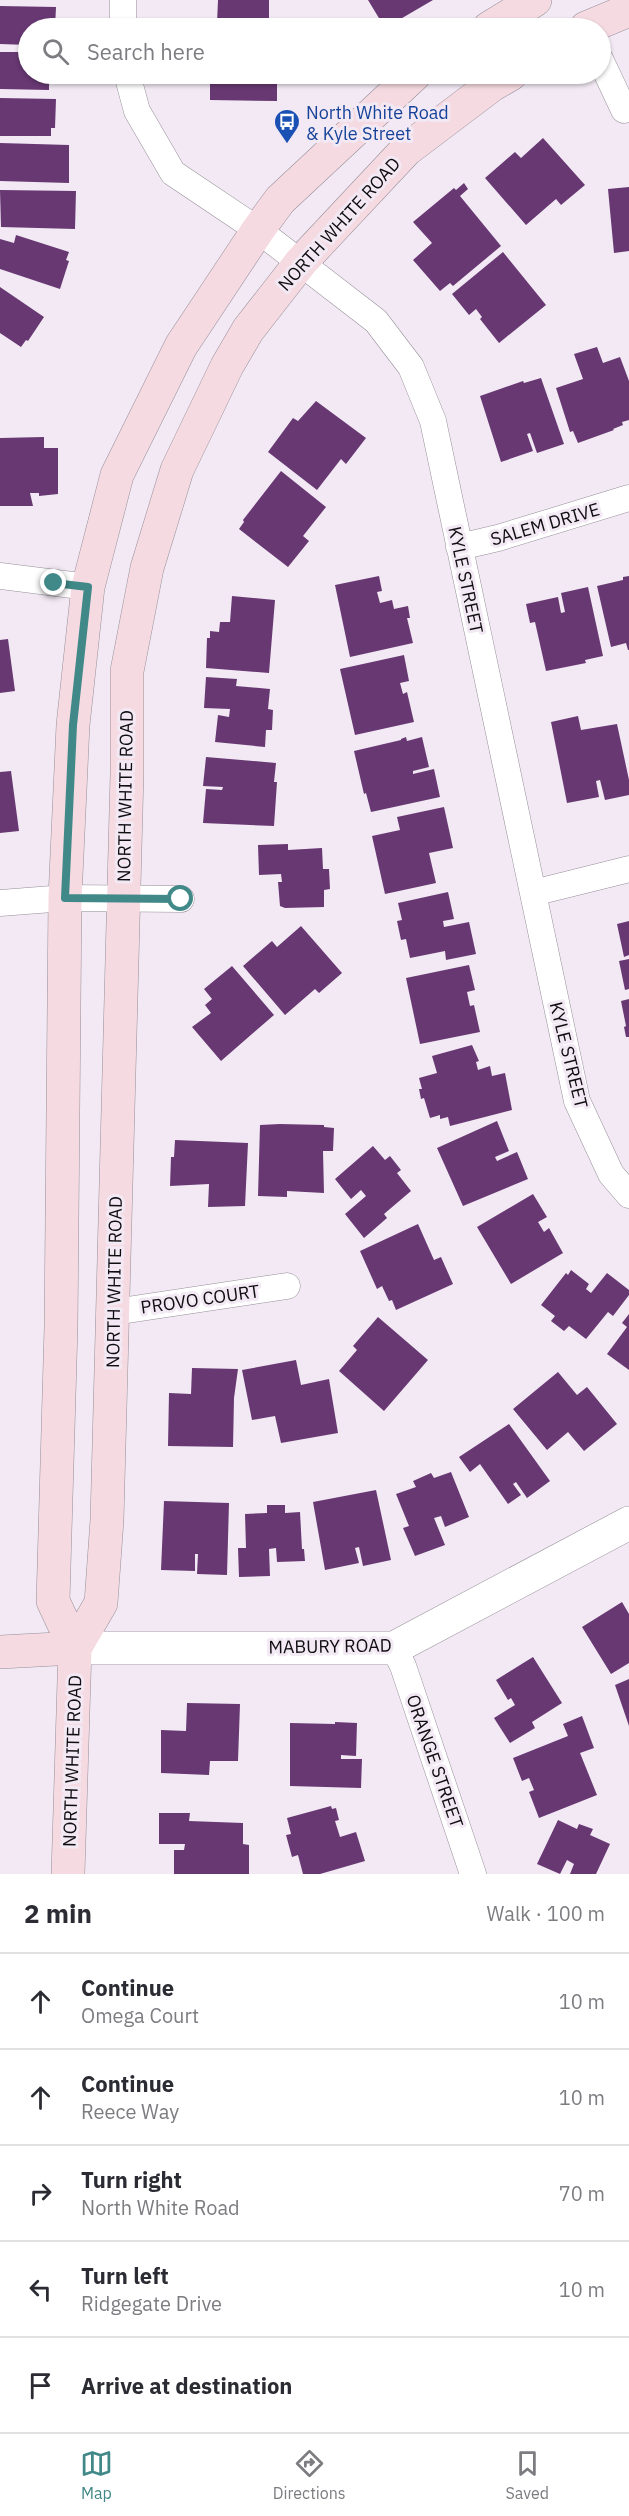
<!DOCTYPE html>
<html lang="en">
<head>
<meta charset="utf-8">
<style>
	:root { --surface:#fff; --page:#f7f7f7; --text:#2b2b33; --muted:#7c7c81; --line:#e1e1e2; --accent:#418988 }
	body { margin:0; font-family:"IBM Plex Sans",sans-serif; background:var(--page); color:var(--text) }
	.stop { position:absolute; width:18px; height:18px; margin:-14px; border:4px solid #418988; border-radius:50%; background:#fff }
	.stop.end { background:#418988; border-color:#fff; box-shadow:0 2px 6px #0008 }
	.list { margin:0; padding:0; list-style:none }
	h2 { display:flex; justify-content:space-between; align-items:center; height:78px; margin:0; padding:0 24px; font-size:26px }
	h2 small { font-size:20px; font-weight:400; color:var(--muted) }
	.list li { display:grid; grid-template-columns:39px 1fr auto; gap:18px; align-items:center; box-sizing:border-box; height:96px; padding:0 24px; border-top:2px solid var(--line) }
	.list b { display:block; font-size:22px; white-space:nowrap }
	.list p { margin:0; font-size:20px; white-space:nowrap; color:var(--muted) }
	.list em { font-size:20px; font-style:normal; color:var(--muted) }
	.icon { flex:none; width:33px; height:33px; fill:none; stroke:currentColor; stroke-width:2; stroke-linecap:round; stroke-linejoin:round }
	.map { position:relative; flex:none; width:629px; height:1874px; overflow:hidden }
	.search { position:absolute; background:var(--surface); box-shadow:0 2px 4px #0004; left:18px; right:18px; top:18px; height:66px; display:flex; align-items:center; gap:15px; box-sizing:border-box; padding:0 21px; border-radius:33px; color:var(--muted); font-size:22px }
	.sheet { height:558px; background:var(--surface) }
	nav { display:flex; justify-content:space-around; align-items:center; box-sizing:border-box; height:84px; border-top:2px solid var(--line); background:var(--surface); font-size:16px; color:var(--muted) }
	nav a { display:grid; justify-items:center; gap:3px }
	nav .on { color:var(--accent) }
	.map>svg:first-child { display:block }
	.building { fill:#683873 }
	.lines { fill:none; stroke-linecap:round; stroke-linejoin:round }
	.minor-casing { stroke:#968f98; stroke-width:27 }
	.tertiary-casing { stroke:#968f98; stroke-width:34 }
	.secondary-casing { stroke:#968f98; stroke-width:34 }
	.minor { stroke:#fff; stroke-width:26 }
	.tertiary { stroke:#fff; stroke-width:33 }
	.secondary { stroke:#f5dae1; stroke-width:33 }
	.route { stroke:#418988; stroke-width:8 }
	.labels { text-anchor:middle; dominant-baseline:central; stroke-width:6; stroke-linejoin:round; paint-order:stroke }
	.transit-label { font-size:18px; fill:#164399; stroke:#f2e9f4; text-anchor:start }
	.street-label { font-size:18px; fill:#100d11; stroke:#f2e9f4 }
</style>
</head>
<body>
<div class="map">
<svg width="629" height="1874" viewBox="0 0 629 1874">
	<rect width="100%" height="100%" fill="#f2e9f4"/>
	<path class="building" d="M218,0H269V24L217,23Z
		M368,0H433L385,28Z
		M0,6L56,7L55,28H28V45L0,44Z
		M0,52H28V74H74V78H49V90L0,89Z
		M210,74H277V101L210,100Z
		M0,98L56,99L55,128H51V136H0Z
		M543,138L585,185L561,205L556,199L526,225L485,178L515,152L521,158Z
		M0,143L69,145V183L0,181Z
		M464,183L468,189L460,196L501,246L453,286L450,283L440,291L413,260L432,243L413,222L454,188L456,190Z
		M629,187V251L614,253L608,189Z
		M0,190L76,191L75,229L1,227Z
		M16,235L69,252L66,260L69,261L60,289L0,269V239L14,243Z
		M503,252L546,305L499,343L480,319L482,317L476,309L469,315L452,294Z
		M0,287L44,317L28,341L26,340L21,347L0,333Z
		M597,347L603,363L620,357L629,381V420L622,422L623,425L613,429L614,430L578,443L573,431L570,432L556,388L583,379L574,354Z
		M541,378L564,444L537,453L530,433L527,434L533,451L501,462L480,396L523,381L524,383Z
		M316,401L366,438L346,464L341,459L317,490L268,452L293,418L298,421Z
		M44,437V448H58V494L39,496V493H30L33,506H0V438Z
		M281,471L326,507L303,536L309,541L288,567L239,529L244,522L243,520Z
		M379,576L382,591L377,592L380,603L392,600L394,609L408,606L410,618H407L413,643L350,657L335,585Z
		M629,576V650H628L626,643L611,647L597,586L623,580V577Z
		M588,587L603,656L585,660L586,663L546,671L535,622L530,623L526,604L558,597L561,613L565,612L561,593Z
		M232,596L275,600L269,673L206,668L207,638H210V631L219,632L220,622H230Z
		M8,639L15,691L0,693V640Z
		M404,655L409,681L400,683L403,694L407,692L414,722L355,735L340,669Z
		M206,677L237,679L236,686L270,689L268,709L273,710L272,730H266L265,747L215,742L218,715L229,717L230,709L204,708Z
		M578,716L581,730L617,724L629,780V795L605,800L600,780L596,781L599,797L567,803L551,722Z
		M406,737L407,741L422,737L429,767L413,771V774L434,769L440,797L371,812L366,793L364,794L354,751L401,740V739Z
		M206,757L276,763L274,782H277L274,826L203,823L206,789L222,790L223,787L203,786Z
		M11,771L19,831L0,833V772Z
		M444,807L453,848L429,853L436,883L385,894L372,836L400,830L397,817Z
		M288,844V850L322,848L323,869H329L330,889L324,890V907L285,908L280,906L278,882H282L281,874L259,875L258,845Z
		M448,892L454,919L443,921L444,927L469,922L476,954L446,960L445,951L410,958L406,939L401,940L397,921L402,920L398,903Z
		M629,921V955L624,957L617,924Z
		M301,926L342,973L319,993L315,989L285,1015L243,966L272,941L277,947Z
		M629,959V989L625,990L619,961Z
		M469,965L475,990L467,992L470,1006L474,1005L480,1032L420,1044L406,978Z
		M232,966L274,1015L221,1061L192,1027L211,1013L205,1005L212,999L204,989Z
		M629,999V1037H626L624,1027L626,1026L621,1001Z
		M472,1045L479,1061L476,1062L478,1070L490,1066L492,1076L505,1073L512,1110L450,1126L448,1117L440,1119V1115L430,1118L424,1098L421,1099L419,1089H422L419,1078L437,1073L432,1056Z
		M497,1121L509,1151L495,1157L497,1161L517,1152L528,1179L463,1206L437,1148Z
		M280,1124L324,1125V1127L334,1128L333,1151H323L324,1193L287,1191V1197L258,1196L260,1125Z
		M175,1140L248,1143L245,1206L208,1207L209,1184L170,1186L171,1157H174Z
		M373,1146L385,1160L390,1156L401,1170L397,1173L411,1191L384,1214L387,1218L364,1238L345,1214L366,1196L361,1190L351,1199L335,1179Z
		M533,1194L547,1217L538,1222L544,1232L549,1228L563,1253L511,1284L477,1227Z
		M418,1224L434,1260L441,1257L453,1284L396,1310L392,1300L389,1301L382,1286L377,1289L360,1251Z
		M571,1270L589,1284L586,1289L591,1293L607,1273L629,1290V1295L613,1316L608,1312L586,1339L569,1326L564,1331L551,1321L555,1316L541,1305L566,1273L568,1275Z
		M629,1314V1370L607,1354L627,1327L622,1323Z
		M378,1317L428,1360L384,1411L339,1371L357,1350L353,1346Z
		M296,1360L301,1385L329,1379L338,1433L281,1443L275,1416L252,1420L242,1370Z
		M192,1368L238,1369L234,1398L233,1447L168,1446L169,1393L191,1394Z
		M558,1372L577,1395L587,1387L617,1424L584,1451L568,1432L547,1450L513,1409Z
		M509,1424L550,1481L527,1498L516,1482L513,1484L521,1495L508,1504L480,1464L470,1472L459,1457Z
		M451,1472L469,1517L445,1527L441,1516L434,1518L445,1545L415,1556L403,1528L409,1526L396,1494L416,1487L413,1481L431,1473L434,1478Z
		M376,1490L391,1560L363,1566L359,1547L355,1548L359,1563L325,1570L313,1502Z
		M164,1501L229,1503L227,1575L197,1574L198,1554H195V1571L161,1570Z
		M267,1505H285V1513L300,1512L302,1549H304L305,1561L277,1562L276,1548L269,1549L270,1576L239,1577L238,1548H246L245,1514L267,1513Z
		M622,1602L629,1614V1663L611,1674L582,1627Z
		M533,1657L562,1703L532,1722L535,1728L510,1743L494,1718L515,1705L511,1698L508,1700L496,1680Z
		M629,1679V1726L615,1685Z
		M187,1703L240,1704L238,1761H210L209,1775L161,1773V1730L186,1731Z
		M582,1716L594,1748L580,1753L597,1795L539,1818L529,1792L534,1790L529,1778L522,1781L513,1758L568,1736L563,1724Z
		M335,1722L357,1723L356,1756L341,1755V1759H362L361,1788L290,1786V1723L335,1724Z
		M331,1806L332,1809L336,1808L339,1820L335,1821L340,1837L356,1832L365,1861L320,1874H303L298,1855L292,1857L286,1835L291,1834L287,1818Z
		M159,1813H190L189,1821L243,1823V1844L249,1845V1874H174V1850H184L185,1844H159Z
		M558,1820L577,1829L579,1824L593,1829L590,1835L610,1844L596,1874H570L574,1864L567,1860L560,1874L537,1864Z"/>
	<g class="lines">
		<defs>
			<path id="minor" d="M123,28V0
				M600,59L624,110
				M127,74L137,111L173,173L258,230L376,321L411,367L433,421L577,1101L611,1174L629,1195
				M459,547L498,538L629,498
				M0,576L88,587
				M533,893L629,869
				M0,903L65,898L181,899
				M114,1312L287,1286
				M394,1648L403,1666L473,1874"/>
			<path id="tertiary" d="M75,1648H394L629,1523"/>
			<path id="secondary" d="M489,28L535,0
				M586,28L629,10
				M75,1648L101,1603L107,1520L127,774V671L147,568L177,470L227,366L248,330L301,262L406,150L492,85L511,74
				M0,1652L75,1648
				M68,1874L75,1648L53,1601L61,1327L65,898L73,725L88,587L117,475L181,346L258,230L280,200L415,74"/>
		</defs>
		<use href="#minor" class="minor-casing"/>
		<use href="#tertiary" class="tertiary-casing"/>
		<use href="#secondary" class="secondary-casing"/>
		<use href="#minor" class="minor"/>
		<use href="#tertiary" class="tertiary"/>
		<use href="#secondary" class="secondary"/>
	</g>
	<g class="lines">
		<path class="route" d="M54,583L88,587L73,725L65,898L181,899"/>
	</g>
	<defs>
		<symbol id="bus-pin" viewBox="-11 -11 22 30"><path d="M0 17L-7.5 6A9.5 9.5 0 1 1 7.5 6Z" fill="#1a4fb4" stroke="#f2e9f4"/><path d="M-5-6H5V4H4V6H2V4H-2V6H-4V4H-5ZM-3.5-4V0h7V-4ZM-3.5 1.2v1.5H-2V1.2ZM2 1.2v1.5H3.5V1.2Z" fill="#fff"/></symbol>
	</defs>
	<g fill-rule="evenodd">
		<use href="#bus-pin" x="272" y="107" width="30" height="40"/>
	</g>
	<g class="labels">
		<g class="transit-label">
			<text x="306" y="112">North White Road<tspan x="306" dy="21">&amp; Kyle Street</tspan></text>
		</g>
		<g class="street-label">
			<text transform="translate(339 224) rotate(-48)">NORTH WHITE ROAD</text>
			<text transform="translate(545 524) rotate(-16)">SALEM DRIVE</text>
			<text transform="translate(466 580) rotate(78)">KYLE STREET</text>
			<text transform="translate(125 796) rotate(-89)">NORTH WHITE ROAD</text>
			<text transform="translate(569 1055) rotate(76)">KYLE STREET</text>
			<text transform="translate(114 1282) rotate(-89)">NORTH WHITE ROAD</text>
			<text transform="translate(200 1299) rotate(-8)">PROVO COURT</text>
			<text transform="translate(330 1646) rotate(-1)">MABURY ROAD</text>
			<text transform="translate(72 1761) rotate(-88)">NORTH WHITE ROAD</text>
			<text transform="translate(435 1761) rotate(71)">ORANGE STREET</text>
		</g>
	</g>
</svg>
<div class="stop" style="left:181px;top:899px"></div>
<div class="stop end" style="left:54px;top:583px"></div>
<div class="search"><svg class="icon" aria-label="search" viewBox="0 0 24 24"><circle cx="10" cy="10" r="6"/><path d="M15 15l6 6"/></svg>Search here</div>
</div>
<section class="sheet">
<h2>2 min<small>Walk · 100 m</small></h2>
<ul class="list">
<li><svg class="icon" aria-label="ahead" viewBox="0 0 24 24"><path d="M12 20V5M6 11l6-6 6 6"/></svg><div><b>Continue</b><p>Omega Court</p></div><em>10 m</em></li>
<li><svg class="icon" aria-label="ahead" viewBox="0 0 24 24"><path d="M12 20V5M6 11l6-6 6 6"/></svg><div><b>Continue</b><p>Reece Way</p></div><em>10 m</em></li>
<li><svg class="icon" aria-label="right" viewBox="0 0 24 24"><path d="M7 20v-9h11M14 6l5 5-5 5"/></svg><div><b>Turn right</b><p>North White Road</p></div><em>70 m</em></li>
<li><svg class="icon" aria-label="left" viewBox="0 0 24 24"><path d="M17 20v-9H6M10 6l-5 5 5 5"/></svg><div><b>Turn left</b><p>Ridgegate Drive</p></div><em>10 m</em></li>
<li><svg class="icon" aria-label="arrive" viewBox="0 0 24 24"><path d="M6 21V4h12l-3 4 3 4H6"/></svg><div><b>Arrive at destination</b></div></li>
</ul>
</section>
<nav>
<a class="on"><svg class="icon" aria-label="map" viewBox="0 0 24 24"><path d="M3 6l6-2 6 2 6-2v14l-6 2-6-2-6 2zM9 4v14M15 6v14"/></svg>Map</a>
<a><svg class="icon" aria-label="directions" viewBox="0 0 24 24"><path d="M12 3l9 9-9 9-9-9zM9 14v-3h6M13 9l2 2-2 2"/></svg>Directions</a>
<a><svg class="icon" aria-label="saved" viewBox="0 0 24 24"><path d="M7 4h10v16l-5-4-5 4z"/></svg>Saved</a>
</nav>
</body>
</html>
